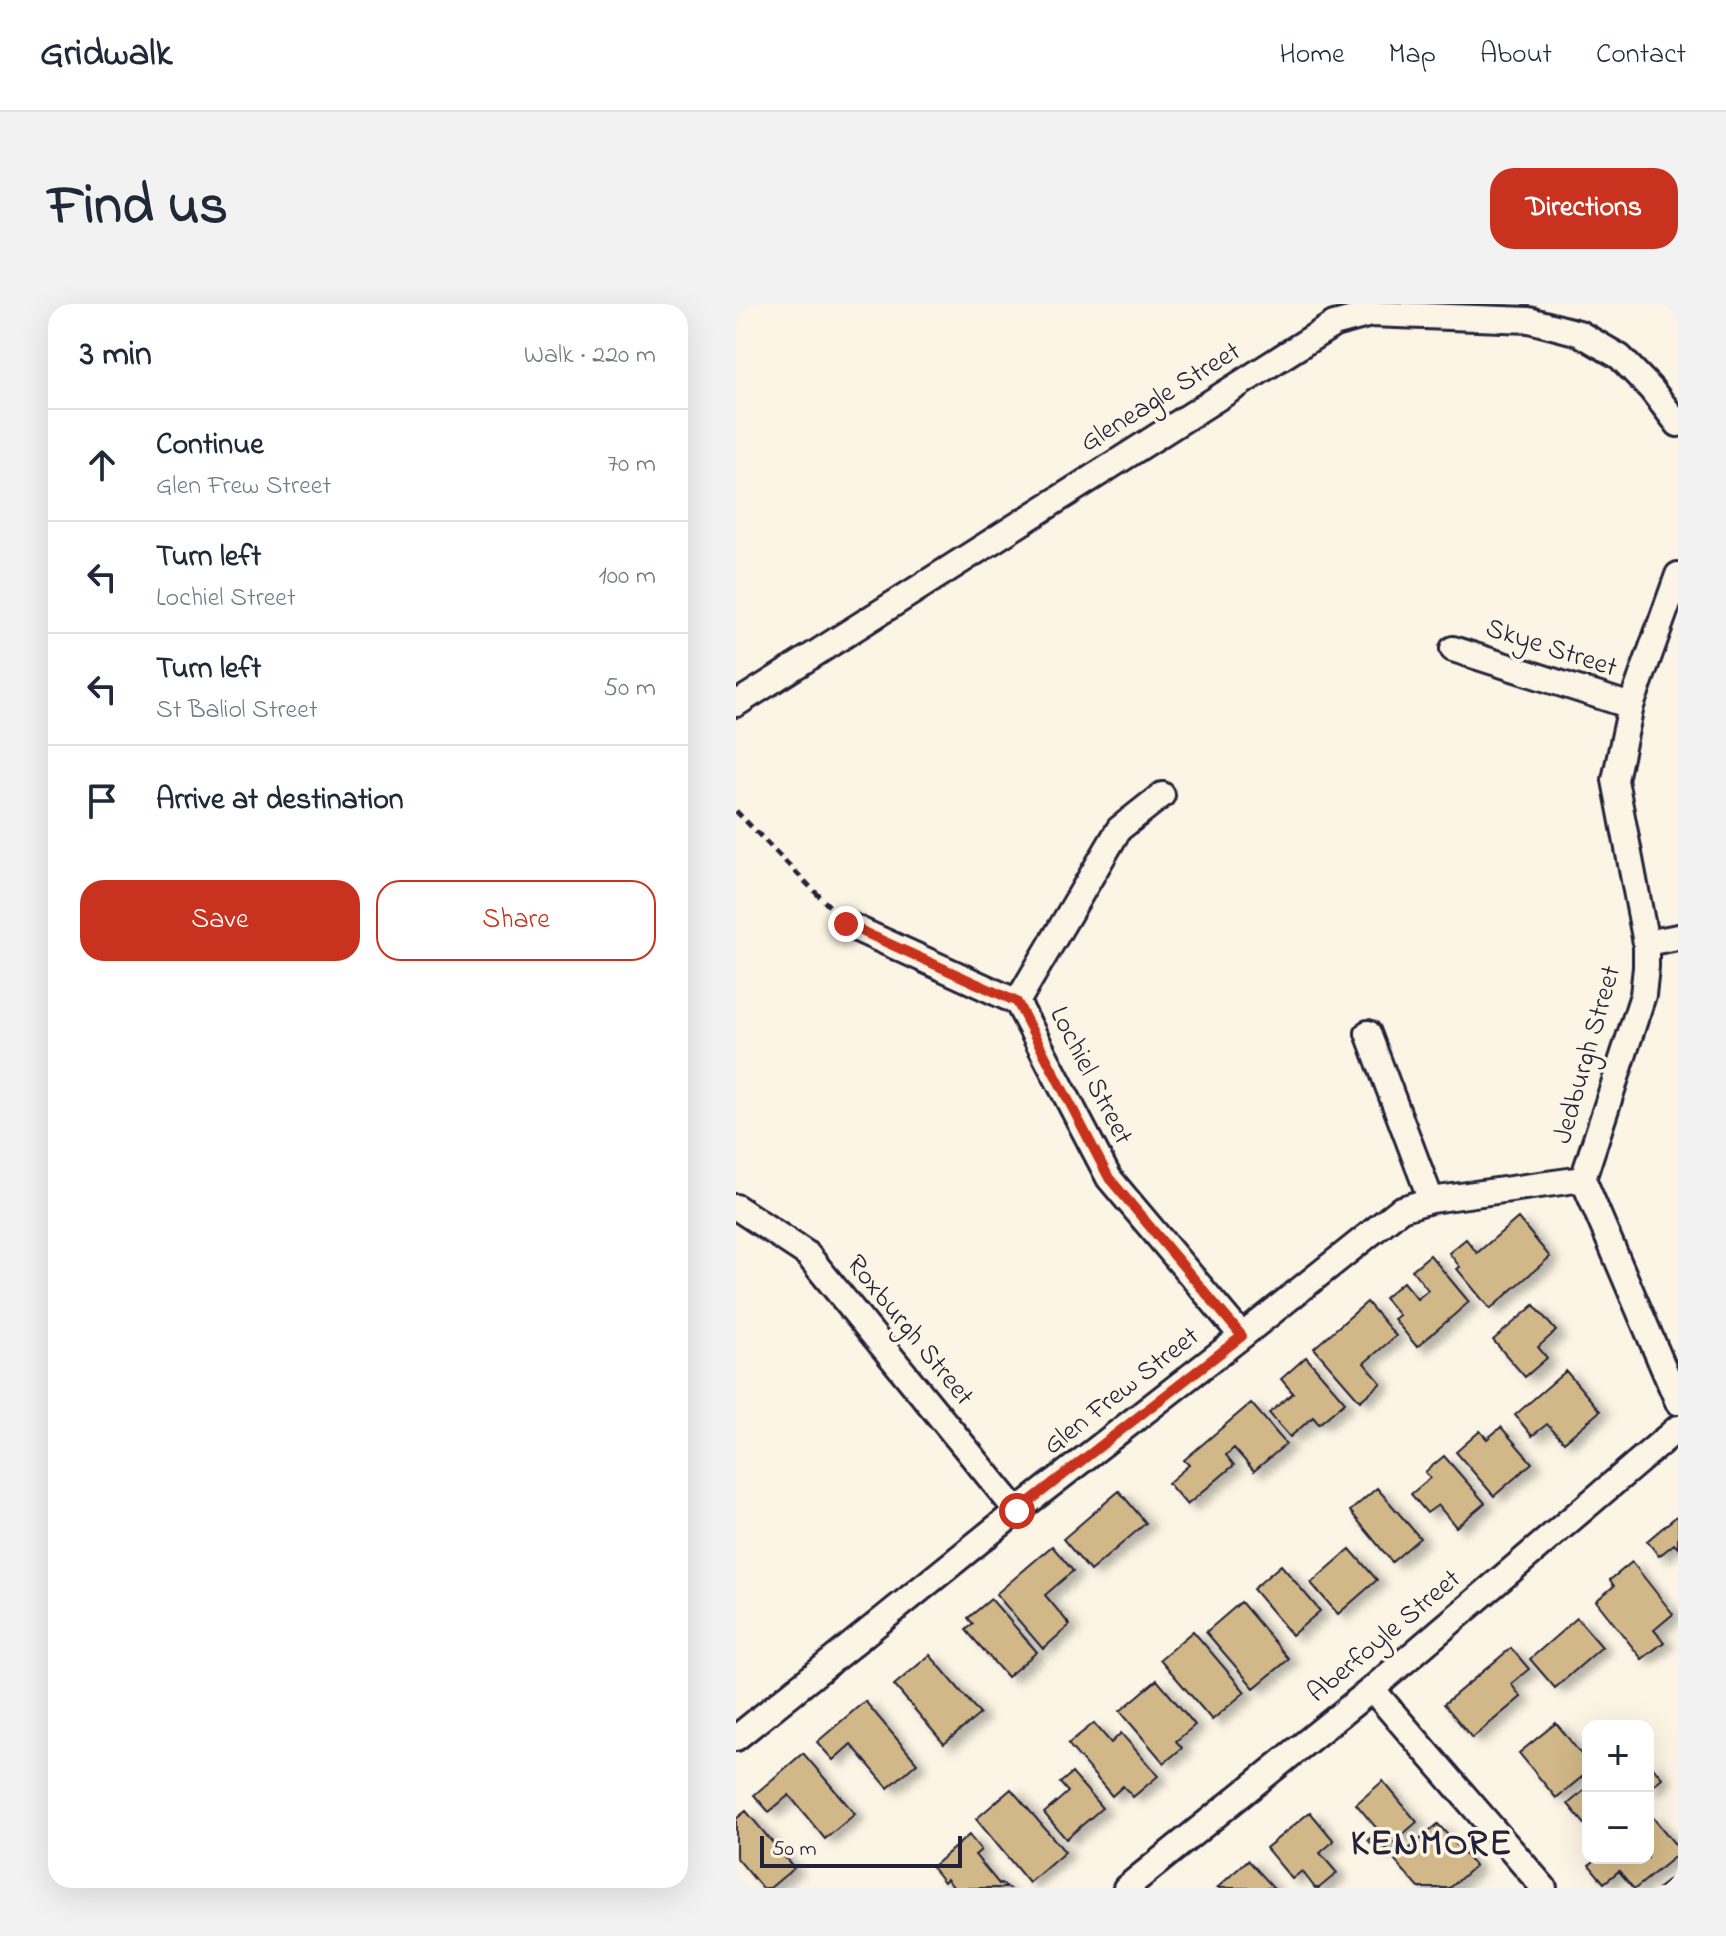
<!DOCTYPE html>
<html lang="en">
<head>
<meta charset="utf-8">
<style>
	:root { --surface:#fff; --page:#f2f2f3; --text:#1f2937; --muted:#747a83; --line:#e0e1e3; --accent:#c8321e }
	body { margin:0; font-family:"Indie Flower",sans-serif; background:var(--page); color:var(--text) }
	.controls { position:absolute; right:24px; bottom:24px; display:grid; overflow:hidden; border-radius:16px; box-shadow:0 8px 32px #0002 }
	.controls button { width:72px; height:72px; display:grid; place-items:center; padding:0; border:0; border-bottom:2px solid var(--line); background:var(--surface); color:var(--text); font:40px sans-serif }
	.scale { position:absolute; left:24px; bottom:20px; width:202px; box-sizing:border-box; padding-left:8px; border:4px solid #22223b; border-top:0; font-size:22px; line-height:28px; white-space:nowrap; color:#22223b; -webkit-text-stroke:6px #fcf5e5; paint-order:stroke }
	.stop { position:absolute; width:24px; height:24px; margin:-18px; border:6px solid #c8321e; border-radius:50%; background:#fff }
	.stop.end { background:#c8321e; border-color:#fff; box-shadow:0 2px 8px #0008 }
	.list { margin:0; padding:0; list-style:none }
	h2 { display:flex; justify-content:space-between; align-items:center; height:104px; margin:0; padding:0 32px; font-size:34px }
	h2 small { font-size:26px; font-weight:400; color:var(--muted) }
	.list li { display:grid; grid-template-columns:52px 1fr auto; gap:24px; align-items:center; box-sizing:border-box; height:112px; padding:0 32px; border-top:2px solid var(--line) }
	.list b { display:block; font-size:30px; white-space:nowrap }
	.list p { margin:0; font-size:26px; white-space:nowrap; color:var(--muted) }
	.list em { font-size:26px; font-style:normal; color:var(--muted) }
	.actions { display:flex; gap:16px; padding:24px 32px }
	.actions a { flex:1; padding:18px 0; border:2px solid var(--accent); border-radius:24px; text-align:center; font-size:28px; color:var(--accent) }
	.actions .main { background:var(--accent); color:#fff }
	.icon { flex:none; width:44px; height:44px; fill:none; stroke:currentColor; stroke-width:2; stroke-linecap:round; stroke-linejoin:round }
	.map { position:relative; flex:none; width:942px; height:1584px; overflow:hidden; border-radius:24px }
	header { display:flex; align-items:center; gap:48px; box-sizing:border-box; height:112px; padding:0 40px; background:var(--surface); border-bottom:2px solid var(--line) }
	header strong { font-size:38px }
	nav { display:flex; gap:44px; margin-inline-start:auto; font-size:28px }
	.intro { display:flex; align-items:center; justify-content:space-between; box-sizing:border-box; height:192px; padding:0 48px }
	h1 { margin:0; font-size:56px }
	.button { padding:20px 36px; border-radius:24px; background:var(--accent); color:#fff; font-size:28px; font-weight:700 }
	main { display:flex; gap:48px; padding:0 48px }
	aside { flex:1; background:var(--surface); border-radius:24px; box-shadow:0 8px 32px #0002 }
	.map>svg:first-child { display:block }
	.building { fill:#d2b888; stroke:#22223b; stroke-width:2; filter:url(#shadow) }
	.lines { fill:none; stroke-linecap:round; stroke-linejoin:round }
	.street-casing { stroke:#22223b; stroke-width:30 }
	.path { stroke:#22223b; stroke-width:5; stroke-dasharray:8 6; stroke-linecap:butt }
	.street { stroke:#fcf5e5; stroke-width:24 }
	.route { stroke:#c8321e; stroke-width:10 }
	.labels { text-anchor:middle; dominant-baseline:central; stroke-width:7; stroke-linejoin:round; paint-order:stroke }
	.street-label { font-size:28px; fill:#22223b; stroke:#fcf5e5 }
	.district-label { font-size:36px; font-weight:bold; letter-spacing:2px; fill:#22223b; stroke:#fcf5e5 }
</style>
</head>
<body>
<header>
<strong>Gridwalk</strong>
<nav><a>Home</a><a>Map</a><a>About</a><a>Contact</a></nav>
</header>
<div class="intro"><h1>Find us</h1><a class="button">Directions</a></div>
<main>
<aside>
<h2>3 min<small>Walk · 220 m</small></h2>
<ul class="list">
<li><svg class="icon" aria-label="ahead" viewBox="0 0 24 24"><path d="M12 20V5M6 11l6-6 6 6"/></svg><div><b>Continue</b><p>Glen Frew Street</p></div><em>70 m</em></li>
<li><svg class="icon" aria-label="left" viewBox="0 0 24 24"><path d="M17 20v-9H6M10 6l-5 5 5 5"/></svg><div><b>Turn left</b><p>Lochiel Street</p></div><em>100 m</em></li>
<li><svg class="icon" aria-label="left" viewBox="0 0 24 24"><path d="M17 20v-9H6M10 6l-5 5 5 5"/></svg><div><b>Turn left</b><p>St Baliol Street</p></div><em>50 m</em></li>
<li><svg class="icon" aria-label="arrive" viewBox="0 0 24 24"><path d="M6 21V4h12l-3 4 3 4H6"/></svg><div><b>Arrive at destination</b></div></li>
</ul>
<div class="actions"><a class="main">Save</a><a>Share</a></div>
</aside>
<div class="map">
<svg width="942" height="1584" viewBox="0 0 942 1584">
	<defs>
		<filter id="shadow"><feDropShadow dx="9" dy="5" stdDeviation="4" flood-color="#0004"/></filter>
	</defs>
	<rect width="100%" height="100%" fill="#fcf5e5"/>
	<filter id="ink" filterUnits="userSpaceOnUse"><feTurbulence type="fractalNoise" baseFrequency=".0125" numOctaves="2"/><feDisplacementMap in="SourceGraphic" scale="16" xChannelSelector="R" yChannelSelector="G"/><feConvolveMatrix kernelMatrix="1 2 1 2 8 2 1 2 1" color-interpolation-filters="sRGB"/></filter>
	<g filter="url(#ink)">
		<path class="building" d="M782,914L814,953L754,1005L721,965L724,963L713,949L730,935L741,949Z
			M694,951L733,998L681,1043L658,1015L663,1011L648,994L667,978L681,995L692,986L676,966Z
			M631,998L660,1032L628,1059L645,1079L624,1097L578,1044Z
			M798,1001L820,1027L802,1043L811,1054L789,1073L757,1036Z
			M570,1053L609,1098L583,1120L577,1113L554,1133L533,1109L557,1089L545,1075Z
			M830,1067L864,1107L828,1138L811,1120L796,1132L779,1111Z
			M515,1099L550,1140L518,1167L498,1144L490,1151L498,1161L451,1201L432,1179L453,1161L448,1156Z
			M765,1123L796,1159L758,1192L720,1148L744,1127L751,1135Z
			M708,1152L749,1199L720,1223L702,1201L691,1209L675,1190L694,1174L689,1168Z
			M641,1184L684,1234L656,1258L614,1207Z
			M383,1187L410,1219L354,1267L327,1235Z
			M942,1211V1244L938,1240L923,1252L911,1237Z
			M316,1242L337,1267L309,1291L334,1321L307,1345L260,1290Z
			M614,1245L641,1276L602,1310L575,1279Z
			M896,1258L937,1310L918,1326L928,1338L906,1355L860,1297L878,1282L874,1276Z
			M545,1261L584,1307L556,1331L517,1285Z
			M255,1295L301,1348L271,1373L230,1326L237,1320L232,1314Z
			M505,1298L553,1355L518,1384L470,1328Z
			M841,1314L866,1343L819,1384L794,1355Z
			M457,1327L509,1388L476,1416L424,1355Z
			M775,1344L793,1365L775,1380L785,1393L736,1434L708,1400Z
			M194,1351L244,1410L208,1440L158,1381Z
			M421,1376L459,1421L440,1437L446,1444L428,1459L384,1407Z
			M129,1397L181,1459L152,1484L115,1440L97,1456L81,1438Z
			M358,1419L375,1439L385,1429L422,1472L397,1493L387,1482L376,1492L332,1440Z
			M820,1419L852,1459V1468L820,1494L783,1449Z
			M67,1449L119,1510L89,1535L53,1491L33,1508L18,1491Z
			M912,1457L926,1474L912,1486Z
			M336,1469L366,1504L330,1535L308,1509L332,1488L324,1479Z
			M647,1477L681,1518L644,1550L632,1536L643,1527L620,1500Z
			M852,1483V1524L832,1500Z
			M275,1485L329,1548L293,1579L240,1515Z
			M10,1507L58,1564L34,1584H26L0,1553V1515Z
			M574,1508L598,1537L584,1549L601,1569L583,1584H579L566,1567L556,1575L530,1544Z
			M915,1511L942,1544V1550L900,1584H897L883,1567L868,1579L853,1561L862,1554H912V1513Z
			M702,1520L739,1562L714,1584H683L659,1557Z
			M233,1531L245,1546L239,1551L263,1580L264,1579L272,1584H218L211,1575L208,1578L196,1563Z
			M512,1556L538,1584H481Z
			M942,1569V1584H923Z"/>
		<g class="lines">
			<defs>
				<path id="street" d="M717,345L895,402
					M0,400L598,20L635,10L793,16L843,29L884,53L915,85L942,120
					M426,491L383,525L281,698L373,874L506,1032
					M110,620L281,698
					M910,639L942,633
					M632,729L695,896
					M847,875L907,691L910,663V639L879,476L895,402L942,271
					M847,875L942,1098
					M0,903L71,950L281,1207
					M636,1385L808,1584
					M0,1434L281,1207L506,1032L665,905L695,896L847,875
					M390,1584L636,1385L942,1124"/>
			</defs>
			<use href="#street" class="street-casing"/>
			<path class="path" d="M0,507L93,602"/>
			<use href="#street" class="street"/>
		</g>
	</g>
	<g class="lines" filter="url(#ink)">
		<path class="route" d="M110,620L281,698L373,874L506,1032L281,1207"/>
	</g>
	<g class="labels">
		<g class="street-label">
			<text transform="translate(425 94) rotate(-32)">Gleneagle Street</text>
			<text transform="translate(815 345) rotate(18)">Skye Street</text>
			<text transform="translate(852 751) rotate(-74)">Jedburgh Street</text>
			<text transform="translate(354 772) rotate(63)">Lochiel Street</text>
			<text transform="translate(173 1027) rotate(51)">Roxburgh Street</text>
			<text transform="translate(386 1088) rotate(-38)">Glen Frew Street</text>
			<text transform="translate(649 1333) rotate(-40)">Aberfoyle Street</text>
		</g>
		<g class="district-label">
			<text x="696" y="1541">KENMORE</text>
		</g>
	</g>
</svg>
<div class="controls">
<button>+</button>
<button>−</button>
</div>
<div class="scale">50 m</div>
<div class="stop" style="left:281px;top:1207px"></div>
<div class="stop end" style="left:110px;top:620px"></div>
</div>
</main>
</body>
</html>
